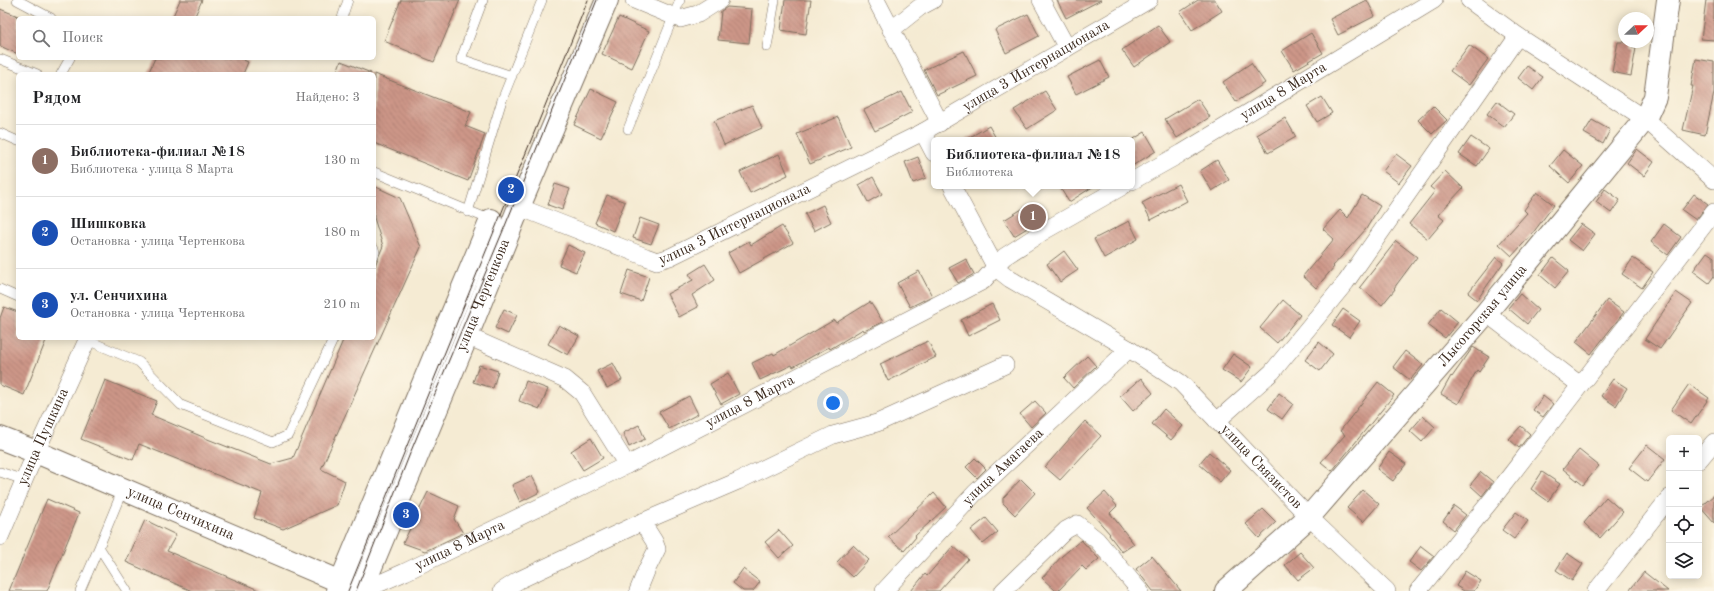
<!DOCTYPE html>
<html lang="ru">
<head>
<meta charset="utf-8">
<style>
	:root { --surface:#fff; --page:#f2f2f2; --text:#202124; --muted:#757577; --line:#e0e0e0; --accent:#d1495b }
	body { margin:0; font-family:"Old Standard TT",serif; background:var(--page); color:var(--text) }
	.controls { position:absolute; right:12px; bottom:12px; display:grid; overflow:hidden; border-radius:6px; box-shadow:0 2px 10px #0003 }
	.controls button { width:36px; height:36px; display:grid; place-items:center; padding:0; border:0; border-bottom:1px solid var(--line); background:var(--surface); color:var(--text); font:20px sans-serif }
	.compass { position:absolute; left:1618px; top:12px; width:36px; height:36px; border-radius:50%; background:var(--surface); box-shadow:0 2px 10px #0003; rotate:68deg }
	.you { position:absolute; left:833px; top:403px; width:14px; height:14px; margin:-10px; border:3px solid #fff; border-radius:50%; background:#1a73e8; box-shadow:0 0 0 6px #1a73e833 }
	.badge { display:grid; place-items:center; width:26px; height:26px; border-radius:50%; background:var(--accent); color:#fff; font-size:13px; font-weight:700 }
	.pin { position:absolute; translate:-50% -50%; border:2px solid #fff; box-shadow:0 1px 4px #0006 }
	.popup { position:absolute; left:931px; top:137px; width:204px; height:52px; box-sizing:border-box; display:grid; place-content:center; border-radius:6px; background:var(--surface); filter:drop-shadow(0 1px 3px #0005); font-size:13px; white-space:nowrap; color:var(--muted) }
	.popup b { font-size:15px; color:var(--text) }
	.popup::after { content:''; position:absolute; left:50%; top:100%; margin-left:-8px; border:8px solid transparent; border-top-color:var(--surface) }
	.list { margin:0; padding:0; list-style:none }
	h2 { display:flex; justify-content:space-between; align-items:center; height:52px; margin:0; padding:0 16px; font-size:17px }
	h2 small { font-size:13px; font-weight:400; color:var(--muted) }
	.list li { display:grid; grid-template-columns:26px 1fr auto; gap:12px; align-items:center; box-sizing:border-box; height:72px; padding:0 16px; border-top:1px solid var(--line) }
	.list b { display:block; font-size:15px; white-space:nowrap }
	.list p { margin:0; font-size:13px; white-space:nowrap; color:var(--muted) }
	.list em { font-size:13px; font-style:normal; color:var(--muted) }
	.icon { flex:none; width:22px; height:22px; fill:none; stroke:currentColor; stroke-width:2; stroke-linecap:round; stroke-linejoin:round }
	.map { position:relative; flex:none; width:1714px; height:591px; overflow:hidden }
	.search { position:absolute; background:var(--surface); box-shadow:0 2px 10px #0003; left:16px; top:16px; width:360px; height:44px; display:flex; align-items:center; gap:10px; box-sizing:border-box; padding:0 14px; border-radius:6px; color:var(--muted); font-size:15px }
	.panel { position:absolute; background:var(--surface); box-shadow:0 2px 10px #0003; left:16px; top:72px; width:360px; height:268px; border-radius:6px }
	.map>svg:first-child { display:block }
	.building { fill:url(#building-back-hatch) }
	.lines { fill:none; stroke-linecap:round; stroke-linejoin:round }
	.service-casing { stroke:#7c6e5d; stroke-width:10 }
	.minor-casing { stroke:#7c6e5d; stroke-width:18 }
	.tertiary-casing { stroke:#7c6e5d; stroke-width:24 }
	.service { stroke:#fff; stroke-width:9 }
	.minor { stroke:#fff; stroke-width:17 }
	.tertiary { stroke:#fff; stroke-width:22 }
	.tram { stroke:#3b2a1e; stroke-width:1 }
	.labels { text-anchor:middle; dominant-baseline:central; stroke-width:4; stroke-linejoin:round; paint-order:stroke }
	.street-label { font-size:15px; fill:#3b2a1e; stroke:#fcf5e5 }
</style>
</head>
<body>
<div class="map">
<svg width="1714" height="591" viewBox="0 0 1714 591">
	<defs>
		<pattern id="building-back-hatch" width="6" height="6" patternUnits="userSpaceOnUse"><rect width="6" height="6" fill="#cd9688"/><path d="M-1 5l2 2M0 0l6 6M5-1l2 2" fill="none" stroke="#a87b6f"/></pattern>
	</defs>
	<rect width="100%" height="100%" fill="#fcf5e5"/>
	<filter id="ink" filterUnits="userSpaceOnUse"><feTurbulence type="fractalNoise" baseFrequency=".025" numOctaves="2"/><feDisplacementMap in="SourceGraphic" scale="8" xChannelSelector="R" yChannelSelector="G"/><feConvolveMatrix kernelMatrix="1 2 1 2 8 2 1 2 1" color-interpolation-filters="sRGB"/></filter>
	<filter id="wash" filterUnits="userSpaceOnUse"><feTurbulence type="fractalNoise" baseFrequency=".012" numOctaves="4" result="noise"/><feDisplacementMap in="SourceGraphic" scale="16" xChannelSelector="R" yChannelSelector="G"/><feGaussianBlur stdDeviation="0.9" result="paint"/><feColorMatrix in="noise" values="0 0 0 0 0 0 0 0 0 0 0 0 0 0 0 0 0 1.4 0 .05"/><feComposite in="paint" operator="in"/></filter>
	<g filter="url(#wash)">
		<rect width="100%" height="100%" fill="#f5ebd3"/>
		<g id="blocks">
			<path class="building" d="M180,0H202L194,18H172Z
				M401,0H460L434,62L384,41Z
				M785,0H811L806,34L781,30Z
				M1057,0H1101L1066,18Z
				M1198,0H1215L1222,11L1192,30L1180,12Z
				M1367,0L1375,16L1338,35L1330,19Z
				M1706,0H1714V40L1701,39Z
				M727,7L752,9L749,43L718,40L721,11Z
				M0,9L18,16V54L0,46Z
				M1028,14L1039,36L1006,53L995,30Z
				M619,17L649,31L632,68L602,54Z
				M1158,25L1170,42L1134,67L1122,50Z
				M1311,33L1323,53L1294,70L1282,51Z
				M1618,42H1634L1633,48H1636L1631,76L1612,72Z
				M1469,45L1488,59L1469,85L1450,71Z
				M964,51L977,76L937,95L924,70Z
				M155,58H239L248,62L243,74H148Z
				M1696,59L1714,62V93L1705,135L1683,130L1693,86H1691Z
				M1100,60L1109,77L1076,94L1067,77Z
				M341,61L371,73V74H336Z
				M1251,63L1265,83L1236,102L1223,82Z
				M1527,66L1543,77L1533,90L1518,78Z
				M374,74L471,112L465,126L485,134L468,181L374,143Z
				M591,89L618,102L601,138L574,125Z
				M1045,91L1057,110L1027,129L1014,110Z
				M902,92L912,112L875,131L864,110Z
				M1322,97L1332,113L1317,122L1307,106Z
				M1198,99L1210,117L1177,138L1165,119Z
				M1497,101L1514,114L1504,127L1487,114Z
				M752,105L762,128L724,145L714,121Z
				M1433,106L1447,120L1432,134L1418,120Z
				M838,117L851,147L810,164L797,134Z
				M1285,118L1296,137L1268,153L1257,135Z
				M1592,120L1610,130L1603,144L1584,133Z
				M989,126L997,140H965Z
				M1145,132L1156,151L1132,166V140Z
				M1471,137L1489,149L1477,166L1459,154Z
				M1637,149L1654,162L1644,176L1627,163Z
				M1563,150L1583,166L1569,183L1550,166Z
				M779,154L788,175L750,193L740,172Z
				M1396,154L1412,166L1399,183L1383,171Z
				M918,157L926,178L913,183L905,162Z
				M1217,160L1229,180L1212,191L1200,171Z
				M1445,171L1463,188L1438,215L1444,220L1428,239L1409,224L1435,191L1430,187Z
				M873,177L882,194L868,202L859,185Z
				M555,184L570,189L562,210L548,205Z
				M1178,184L1187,201L1151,220L1142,203Z
				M374,186L400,198L421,247L321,469L345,481L337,505L283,529L254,518L262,493L139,444L133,460L81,439L105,380L157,401L151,415L210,440L271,464L293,458L344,338H374V268L383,246L374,218Z
				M1059,186H1094L1069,202Z
				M1605,189L1620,200L1611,213L1596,202Z
				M1537,192L1554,205L1532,234L1512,256L1499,244L1527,213L1524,210Z
				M1694,194L1708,204L1696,220L1682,210Z
				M607,195L625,202L613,231L595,223Z
				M1362,195L1380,206L1366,229L1333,266L1334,267L1316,288L1303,276L1334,239L1323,229L1340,210L1348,218Z
				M1032,203L1042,219L1014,236L1004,220Z
				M823,205L831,222L814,231L805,214Z
				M640,218L659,225L651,244L633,238Z
				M1129,221L1138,239L1104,258L1094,239Z
				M1581,224L1595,234L1582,251L1568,240Z
				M1664,224L1681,237L1668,255L1651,242Z
				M782,226L793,243L739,273L728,253L749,241L751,245Z
				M1396,241L1417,257L1394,288L1395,289L1382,305L1360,287Z
				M568,245L585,253L576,272L559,265Z
				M1064,251L1078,270L1060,282L1047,264Z
				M1707,252L1714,257V276L1709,283L1693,271Z
				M1496,257L1503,263L1477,300L1468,293Z
				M1553,258L1569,271L1555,288L1540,275Z
				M1633,258L1653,272L1642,288L1622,274Z
				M966,259L974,274L958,283L949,268Z
				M705,264L715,280L692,295L698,307L679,317L667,294L693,280L689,274Z
				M629,270L649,277L641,301L621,294Z
				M919,271L932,296L910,307L897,283Z
				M1676,292L1692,303L1660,349L1645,339Z
				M1520,294L1538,310L1527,324L1508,308Z
				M1283,300L1300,315L1277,343L1260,328Z
				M1607,300L1624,312L1591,354L1576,342Z
				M870,302L883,322L864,331L863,329L830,349L829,347L793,367L792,365L760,380L752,363L773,353L774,355L834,320L836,323Z
				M992,304L1000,320L968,336L961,320Z
				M4,307L18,312V338H47L24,395L0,385V318Z
				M1441,308L1458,322L1445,338L1428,325Z
				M504,309L517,315L508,334L495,328Z
				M1343,309L1360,321L1349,337L1332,325Z
				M559,325L579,336L568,355L548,344Z
				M928,341L936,357L888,381L880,364Z
				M1319,342L1333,354L1320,371L1305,360Z
				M1473,347L1489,357L1479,372L1477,370L1458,404L1441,394L1451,376L1452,377Z
				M1405,351L1423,365L1410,380L1393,367Z
				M1233,354L1252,367L1241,382L1222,370Z
				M1087,356L1096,366L1073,388L1064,378Z
				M613,363L622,380L607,388L597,371Z
				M479,365L498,371L493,388L473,382Z
				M728,373L739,394L721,404L710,384Z
				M1141,378L1153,393L1133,411L1120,396Z
				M1613,379L1627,388L1616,406L1601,396Z
				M526,381L548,389L540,409L519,401Z
				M1378,382L1394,395L1332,471L1321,462L1345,435L1340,431Z
				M1689,384L1709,398L1691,424L1671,410Z
				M1279,393L1293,404L1282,419L1268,409Z
				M689,396L698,414L669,429L659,412Z
				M1543,396L1553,404L1543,417L1533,410Z
				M1035,401L1046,413L1031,427L1020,414Z
				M1164,409L1183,426L1171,440L1152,424Z
				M1423,416L1435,427L1422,442L1410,431Z
				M1085,421L1101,436L1060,480L1045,467Z
				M639,425L645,439L629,447L623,433Z
				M1521,426L1530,434L1519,448L1509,439Z
				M591,438L603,458L583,470L571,451Z
				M1647,445L1665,459L1647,482L1629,468Z
				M1579,450L1599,466L1583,485L1563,469Z
				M1209,452L1230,470L1220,482L1199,464Z
				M1389,452L1406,464L1393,481L1377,469Z
				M975,458L986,469L977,478L966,467Z
				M1481,472L1493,482L1482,496L1470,485Z
				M1542,472L1560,484L1548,501L1531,489Z
				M532,476L540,492L520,502L512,485Z
				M1021,479L1035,493L1015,515L1003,503V498Z
				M1363,490L1379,504L1363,522L1347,508Z
				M428,492L459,506L454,519L463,533L425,551L403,543Z
				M1105,492L1117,506L1110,513L1134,544L1122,552L1109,535L1110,534L1087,508Z
				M934,493L946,507L915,536L916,537L904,551L888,537Z
				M1714,495V523L1700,507Z
				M1606,497L1623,512L1600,538L1584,523Z
				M47,499L79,513L47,591H9Z
				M1454,506L1466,515L1454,530L1443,521Z
				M1263,509L1276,522L1259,538L1246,524Z
				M1516,512L1528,521L1514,539L1502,530Z
				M986,518L998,532L983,544L971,530Z
				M145,520L176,535L167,551L261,591H192L126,562Z
				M779,530L793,546L779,558L765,542Z
				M1081,540L1099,559L1086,570L1082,566L1058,591H1056L1042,578L1062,556Z
				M853,545L869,560L853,577L837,562Z
				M953,546L968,559L939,591H911L925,574L927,576Z
				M1421,546L1434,556L1421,571L1409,562Z
				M1300,552L1314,568L1298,580L1285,565Z
				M1567,553L1583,564L1572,581L1556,570Z
				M1152,556L1181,591H1153L1136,569Z
				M743,569L760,582L753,591H743L733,583Z
				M1465,571L1481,581L1474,591H1464L1456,586Z
				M1644,572L1668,591H1629Z"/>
		</g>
	</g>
	<g filter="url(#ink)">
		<use href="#blocks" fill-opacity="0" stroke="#7c6e5d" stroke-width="1"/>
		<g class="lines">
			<defs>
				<path id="service" d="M17,0L51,18
					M483,0L461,59L512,76
					M342,18L348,0
					M767,47L775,0
					M0,59L37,74
					M61,74L70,58
					M628,129L680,0
					M0,133L18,141
					M374,172L491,220
					M468,212L502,100L542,0
					M374,249L375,252L374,255
					M0,289L18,297
					M87,340L139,362L181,405L273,442L288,435L334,338
					M0,472L24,480
					M123,489L99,547L127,591
					M80,591L99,547"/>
				<g id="minor">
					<path d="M634,0L680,19L698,14L720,0"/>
					<path d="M876,0L940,123"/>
					<path d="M1041,0L1067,48"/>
					<path d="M1469,0L1518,36L1645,119L1714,180"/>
					<path d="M891,30L920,7L933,0"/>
					<path d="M923,132L934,153"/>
					<path id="s1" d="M1132,181L1182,153L1434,0"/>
					<path id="s2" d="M952,186L996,268L1010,279L1129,349L1181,383L1309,517L1387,591"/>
					<path id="s3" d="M519,207L646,257L657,261L670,257L923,132L1149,0"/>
					<path d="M1486,313L1580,385"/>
					<path d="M467,336L565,379L582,393L627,465"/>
					<path d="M1217,421L1272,372L1346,282L1518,36"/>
					<path d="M1699,460L1714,442"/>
					<path id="s4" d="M0,537L36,452L88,338"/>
					<path id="s5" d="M362,591L405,572L627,465L983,281L1004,257L1044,231L1123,186"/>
					<path d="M502,591L519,580L642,522L738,481L833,435L877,423L1005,365"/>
					<path d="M638,591L647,569L657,549L654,541L642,522"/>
					<path id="s6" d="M884,591L975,493L1129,349"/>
					<path d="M1003,591L1066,530L1077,524L1097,540L1140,591"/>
					<path d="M1418,591L1493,498L1714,212"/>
					<path d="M1596,591L1669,498"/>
				</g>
				<g id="tertiary">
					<path id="s7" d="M0,438L36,452L353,587"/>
					<path d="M337,591L491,220"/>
					<path id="s8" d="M361,591L467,336L519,207L607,0"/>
					<path id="s9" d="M1226,591L1309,517L1486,313L1645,119L1655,97L1668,0"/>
				</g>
			</defs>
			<use href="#service" class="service-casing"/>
			<use href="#minor" class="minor-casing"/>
			<use href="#tertiary" class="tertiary-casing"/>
			<use href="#service" class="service"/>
			<use href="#minor" class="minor"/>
			<use href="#tertiary" class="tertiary"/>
			<path class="tram" d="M348,591L588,0
				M356,591L411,451L505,226L597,0"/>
		</g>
	</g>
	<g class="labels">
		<g class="street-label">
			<text stroke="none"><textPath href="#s3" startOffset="575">улица 3 Интернационала</textPath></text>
			<text stroke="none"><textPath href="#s1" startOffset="176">улица 8 Марта</textPath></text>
			<text stroke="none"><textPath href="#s3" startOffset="234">улица 3 Интернационала</textPath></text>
			<text stroke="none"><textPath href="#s8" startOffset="320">улица Чертенкова</textPath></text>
			<text stroke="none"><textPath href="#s9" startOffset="377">Лысогорская улица</textPath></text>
			<text stroke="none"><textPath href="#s5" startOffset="432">улица 8 Марта</textPath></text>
			<text stroke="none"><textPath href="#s4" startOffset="109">улица Пушкина</textPath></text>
			<text stroke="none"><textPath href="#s6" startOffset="172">улица Амагаева</textPath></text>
			<text stroke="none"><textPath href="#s2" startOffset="427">улица Связистов</textPath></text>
			<text stroke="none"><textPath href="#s7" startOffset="196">улица Сенчихина</textPath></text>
			<text stroke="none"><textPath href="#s5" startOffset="108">улица 8 Марта</textPath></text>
		</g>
	</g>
</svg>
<div class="controls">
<button>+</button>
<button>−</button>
<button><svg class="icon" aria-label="locate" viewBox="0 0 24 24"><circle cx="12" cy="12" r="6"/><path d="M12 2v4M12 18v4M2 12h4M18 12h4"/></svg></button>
<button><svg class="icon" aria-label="layers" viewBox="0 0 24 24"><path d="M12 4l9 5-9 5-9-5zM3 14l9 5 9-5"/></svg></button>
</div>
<svg class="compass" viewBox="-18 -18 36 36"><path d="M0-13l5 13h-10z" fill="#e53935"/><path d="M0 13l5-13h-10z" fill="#757577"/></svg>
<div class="you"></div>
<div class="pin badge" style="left:1033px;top:217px;background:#8d6e63">1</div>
<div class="popup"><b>Библиотека-филиал №18</b>Библиотека</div>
<div class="pin badge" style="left:511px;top:190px;background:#1a4fb4">2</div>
<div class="pin badge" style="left:406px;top:515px;background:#1a4fb4">3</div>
<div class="search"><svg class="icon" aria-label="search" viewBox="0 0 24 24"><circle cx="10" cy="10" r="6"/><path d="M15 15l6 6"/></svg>Поиск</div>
<section class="panel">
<h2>Рядом<small>Найдено: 3</small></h2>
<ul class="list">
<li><span class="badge" style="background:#8d6e63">1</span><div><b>Библиотека-филиал №18</b><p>Библиотека · улица 8 Марта</p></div><em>130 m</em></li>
<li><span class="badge" style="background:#1a4fb4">2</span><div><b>Шишковка</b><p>Остановка · улица Чертенкова</p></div><em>180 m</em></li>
<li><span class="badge" style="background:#1a4fb4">3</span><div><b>ул. Сенчихина</b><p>Остановка · улица Чертенкова</p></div><em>210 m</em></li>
</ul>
</section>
</div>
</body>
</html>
